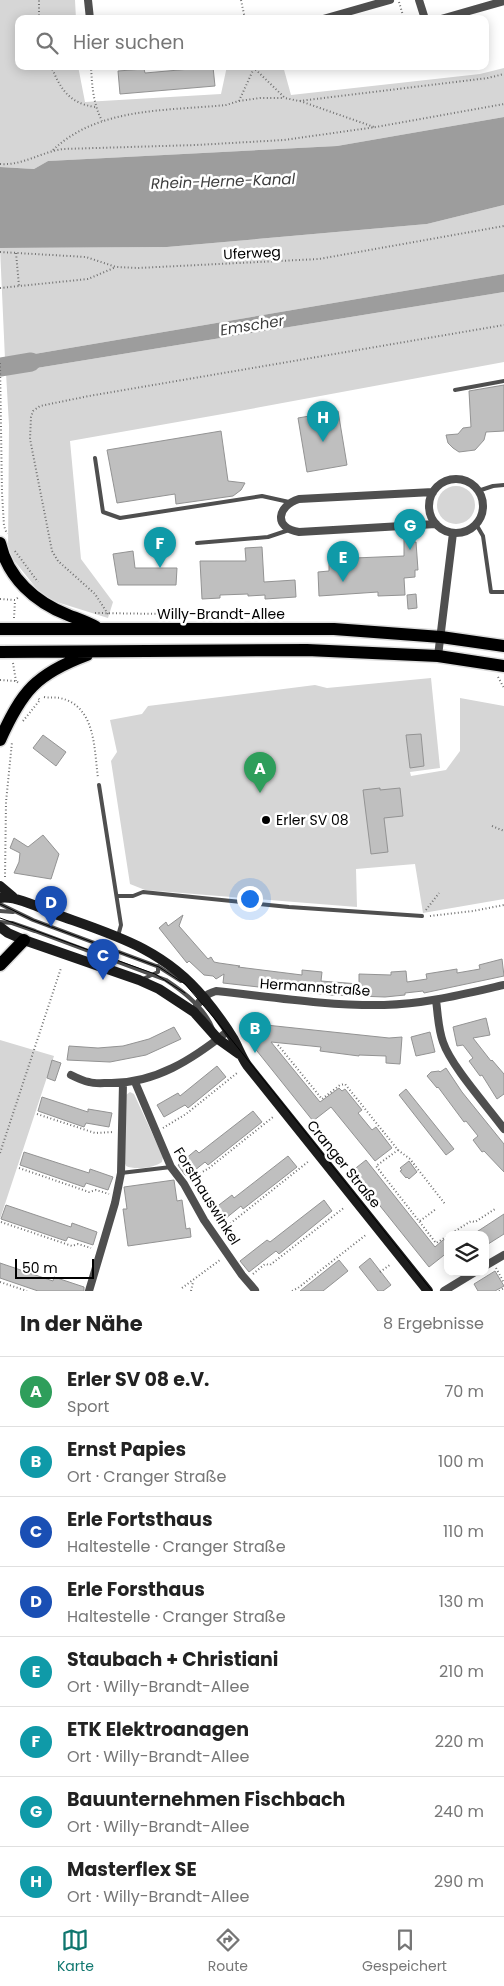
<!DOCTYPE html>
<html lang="de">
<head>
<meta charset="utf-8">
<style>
	:root { --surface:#fff; --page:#f2f2f2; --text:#222; --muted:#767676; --line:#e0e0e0; --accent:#0f766e }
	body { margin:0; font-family:Poppins,sans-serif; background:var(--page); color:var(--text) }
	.controls { position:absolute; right:15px; bottom:15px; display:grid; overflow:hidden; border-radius:10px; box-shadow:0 2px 12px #0003 }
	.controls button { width:45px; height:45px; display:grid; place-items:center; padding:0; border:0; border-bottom:1px solid var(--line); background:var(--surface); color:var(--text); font:25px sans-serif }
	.scale { position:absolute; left:15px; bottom:12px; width:79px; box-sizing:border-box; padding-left:5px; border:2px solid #000; border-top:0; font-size:14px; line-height:18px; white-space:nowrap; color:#000; -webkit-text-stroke:4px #fff; paint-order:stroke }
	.you { position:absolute; left:249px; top:898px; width:18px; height:18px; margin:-12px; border:4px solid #fff; border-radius:50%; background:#1a73e8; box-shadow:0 0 0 8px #1a73e833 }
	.badge { display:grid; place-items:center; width:32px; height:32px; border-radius:50%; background:var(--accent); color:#fff; font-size:16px; font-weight:700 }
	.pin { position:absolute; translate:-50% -41px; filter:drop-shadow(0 1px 2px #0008) }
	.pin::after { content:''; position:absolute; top:26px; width:18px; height:15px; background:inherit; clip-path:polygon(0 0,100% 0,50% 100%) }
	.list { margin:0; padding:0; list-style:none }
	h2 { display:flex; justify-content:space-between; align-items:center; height:65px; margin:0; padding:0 20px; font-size:21px }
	h2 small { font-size:16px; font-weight:400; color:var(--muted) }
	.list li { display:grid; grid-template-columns:32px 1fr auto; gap:15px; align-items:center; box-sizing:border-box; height:70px; padding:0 20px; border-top:1px solid var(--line) }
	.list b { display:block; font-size:19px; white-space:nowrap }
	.list p { margin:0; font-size:16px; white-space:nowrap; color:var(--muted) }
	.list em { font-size:16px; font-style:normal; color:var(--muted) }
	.icon { flex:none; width:28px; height:28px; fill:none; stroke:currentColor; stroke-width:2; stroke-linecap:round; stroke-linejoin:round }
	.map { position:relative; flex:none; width:504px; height:1291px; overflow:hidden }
	.search { position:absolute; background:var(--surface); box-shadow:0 2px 12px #0003; left:15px; right:15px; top:15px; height:55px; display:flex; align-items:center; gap:12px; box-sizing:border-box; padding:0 18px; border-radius:10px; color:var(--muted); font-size:19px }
	.sheet { height:625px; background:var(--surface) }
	nav { display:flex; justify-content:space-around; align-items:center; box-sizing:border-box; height:70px; border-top:1px solid var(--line); background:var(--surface); font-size:14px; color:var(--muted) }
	nav a { display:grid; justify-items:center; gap:2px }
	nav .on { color:var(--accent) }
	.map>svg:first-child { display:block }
	.green { fill:#d6d6d6 }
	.water { fill:#9d9d9d }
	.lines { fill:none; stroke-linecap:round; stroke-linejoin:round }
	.river { stroke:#9d9d9d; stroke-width:19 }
	.building { fill:#bfbfbf; stroke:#939393 }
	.primary-casing { stroke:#dbdbdb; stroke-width:15 }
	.path { stroke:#717171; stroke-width:2; stroke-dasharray:1 2.5; stroke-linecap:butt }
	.lane { stroke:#4f4f4f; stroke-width:4 }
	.street { stroke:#4f4f4f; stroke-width:8 }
	.secondary { stroke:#1c1c1c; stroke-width:10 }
	.primary { stroke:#000; stroke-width:12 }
	.tram { stroke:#000; stroke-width:1 }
	.poi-dot { fill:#000; stroke:#fff; stroke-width:2 }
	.labels { text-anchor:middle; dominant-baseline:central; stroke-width:5; stroke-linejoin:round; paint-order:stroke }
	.street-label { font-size:14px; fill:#000; stroke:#fff }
	.poi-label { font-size:14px; fill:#000; stroke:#fff; text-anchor:start }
	.water-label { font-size:15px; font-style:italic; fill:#3e3e3e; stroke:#fff }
</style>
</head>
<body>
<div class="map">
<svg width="504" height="1291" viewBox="0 0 504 1291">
	<rect width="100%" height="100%" fill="#fff"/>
	<path class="green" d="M0,0H75L76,19H19V66H78L85,102L221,94L227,66H283L291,95L480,74L504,68V117L337,146L48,161L34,169L0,167Z
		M504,205V274L5,359L0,248L167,247L427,224Z
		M504,292V362L234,412L70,441L81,559L113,602L108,618L44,598L8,553L9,425L6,373Z
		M437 505a19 19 0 1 1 38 0a19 19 0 1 1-38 0Z
		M431,678L440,768L410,772L411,776L446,770L460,751V698L504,706V899L423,913L415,864L356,869L357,907L145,890L130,884L111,761L117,752L110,720L142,714L148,706L315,685L327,688Z
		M0,1040L54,1056L0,1219Z
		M130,1092L134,1094L163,1157L162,1162C155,1168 134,1170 126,1166L124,1161L126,1095Z"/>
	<path class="water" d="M504,117V205L427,224L167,247L0,248V167L34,169L48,161L337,146Z
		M504,274V292L6,373L5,359Z"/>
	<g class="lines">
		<path class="river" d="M0,367L31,362"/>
	</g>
	<path class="building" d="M213,67L215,86L120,94L118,71L144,69L145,73Z
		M504,385V431L486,432L484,440L475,450L459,452L453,448L448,443L446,435L458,434L463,428L471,427L469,391Z
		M338,411L347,465L307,472L298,418Z
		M221,431L228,481L245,483L241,490L233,496L176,504L175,494L117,503L107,450Z
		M404,537H413L414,542H416L418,570H415V577L404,578L405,595L378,596V592L319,596L318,572L329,571V559L404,556Z
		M262,547L264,582L295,580L296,597L265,599V595L248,596V594L220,595V598L202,599L200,561H246L245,548Z
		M133,551L135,568H177L176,585H118L113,554Z
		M416,594L417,608L408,609L407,595Z
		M421,734L424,766L410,768L406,735Z
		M43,735L66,752L56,766L33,748Z
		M380,788V790L400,788L403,816L384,818L388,852L371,854L363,790Z
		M43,835L59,854L51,879L14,873L19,862L20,853L10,848L14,838L28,847Z
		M183,915L179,926L208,959L211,957L214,962L219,963L240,966L238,967L302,975V970L322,972L321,981L359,984V974L391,975V972L406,971L407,982L427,979L426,974L457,969V973L480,969L479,965L502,959L504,976L424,993L423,991L405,993V995L385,997L330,995L223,983L224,974L216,979L213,976L204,975L189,961L187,963L159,928L166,922L168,926Z
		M486,1018L490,1035L473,1038L491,1061L492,1060L504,1074V1094L497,1099L482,1075L480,1076L469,1061L473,1058L463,1045L457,1046L453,1027Z
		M266,1025L389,1038L402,1037L400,1064L386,1063V1056L359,1055V1056L320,1051L321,1047L271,1042L320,1102L339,1088L342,1091L345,1089L362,1110L358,1113L372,1130L376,1127L392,1148L375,1161L331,1107L313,1121L253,1046L257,1044L251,1040L259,1026L265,1030Z
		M174,1027L181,1039L146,1055L110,1062L67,1060L69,1046L98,1048L123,1046L149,1039Z
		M430,1032L435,1052L416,1056L411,1037Z
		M52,1060L61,1063L55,1081L47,1078Z
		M217,1066L226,1077L188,1108L185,1105L164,1117L157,1105L178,1093L180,1096Z
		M446,1068L462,1092L504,1144V1172L484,1151L482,1152L473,1140L478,1136L466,1121L464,1122L438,1087L437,1088L427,1076L431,1072L439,1071L440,1072Z
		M406,1089L454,1149L446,1155L399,1095Z
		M42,1097L88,1112V1109L112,1113L109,1127L86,1123L84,1127L38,1111Z
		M253,1111L262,1122L208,1165L205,1162L189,1175H185L178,1165L196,1150L199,1153Z
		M24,1152L89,1173L90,1169L113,1177L108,1190L86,1183L84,1187L20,1165Z
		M288,1156L297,1167L243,1209L241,1206L220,1223L211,1211L232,1195L234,1198Z
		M366,1160L435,1247L443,1240L448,1239V1252L429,1267L352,1171Z
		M409,1161L417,1172L409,1179L407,1177L406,1178L400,1171L402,1170L400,1168Z
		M174,1180L177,1201L182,1200L186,1229L190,1228L191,1237L128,1246L123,1209H127L124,1187Z
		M324,1200L332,1211L279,1254L276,1251L249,1272L240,1261L267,1240L270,1242Z
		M6,1205L71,1227L72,1223L97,1232L93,1245L68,1237L66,1241L1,1219Z
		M504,1214V1234L485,1246V1235H472Z
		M370,1258L391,1285L383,1291H378L359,1267Z
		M339,1260L348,1271L323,1291H300Z
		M0,1263L53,1281L54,1277L84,1287V1291H38L0,1278Z
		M495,1271L504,1286L495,1291H478L474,1284Z"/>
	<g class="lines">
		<defs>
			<path id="primary" d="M0,543C8,578 35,602 68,615C78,619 87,622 96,627
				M0,629H334L441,637L504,646
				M0,652L307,650L438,656L504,666
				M0,740C22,691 36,674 87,655
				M0,965L24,940"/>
		</defs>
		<use href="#primary" class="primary-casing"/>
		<path class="path" d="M241,0L245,19
			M399,2L404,19
			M39,19V0
			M51,66C61,90 69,103 95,107
			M91,66C92,86 93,103 102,121
			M239,101L260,98H284
			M300,101L374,127
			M53,150C98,107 167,111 226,105L239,101L254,68L285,98L299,101L488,78L504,74
			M0,164C22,166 41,152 63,149L196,145L284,140L376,127L504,104
			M0,252L86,257L116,267L138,268L319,259L504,226
			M16,253L19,286
			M0,288L88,279L116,267
			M0,363L2,493L4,526L7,534
			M15,551L38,582
			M0,599L15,600L19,597
			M95,613L167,614L188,617
			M108,614L95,594L58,561L52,551L30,439L31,417L33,411L40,406L89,396L504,325
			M14,618L15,601
			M13,663L16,681
			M498,677L504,688
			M0,680L16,681L20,684
			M44,697C50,698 55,697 60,698C96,706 94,749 98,778
			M23,721L40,700L38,698
			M492,826L504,831
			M5,877L6,802L12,742
			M426,910L439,893
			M430,916L473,911L504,905
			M278,1045L322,1099L340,1085L345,1084L398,1150L376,1166L436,1243L448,1236
			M37,1114L95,1133L114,1132
			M163,1128L186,1114L237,1073
			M398,1150L410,1159L445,1204
			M0,1153L61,968
			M19,1168L89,1192L96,1190L109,1194
			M191,1179L209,1168L273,1117
			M420,1221L436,1209
			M1,1222L72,1246L78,1244L91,1248
			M222,1230L309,1161
			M449,1235L471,1221L475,1222L495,1209
			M496,1268L504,1283
			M380,1272L391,1264
			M253,1274L265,1264L270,1265L345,1207
			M0,1282L27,1291
			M182,1288L220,1260
			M191,1291L193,1282
			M292,1291L298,1288L367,1234
			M499,1291L504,1288"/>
		<path class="lane" d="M455,390L504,381
			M95,458L103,512L120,518L262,496L289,502
			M478,491L493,486L504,485
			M476,524L483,536L491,592H504
			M197,543L268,537L289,530
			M99,785L121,925L118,936
			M117,896H133L143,892L289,907L422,916
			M0,904L33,920L159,967L181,981
			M0,911L13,912
			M0,922L12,923L35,931L166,980C184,992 205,1008 213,1029
			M143,979L158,972V966
			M121,1173L171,1167"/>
		<path class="street" d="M88,0L90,19
			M419,0L425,19
			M323,19L390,0
			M441,19L504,1
			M429 506a27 27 0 1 1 54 0a27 27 0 1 1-54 0Z
			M433,492L299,499C277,506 273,528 299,532L436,524
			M438,656L453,533
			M436,1000C438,1015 438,1028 443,1042C451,1066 488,1107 504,1129
			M194,1012C198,1001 205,994 216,991C272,997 327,1006 384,1005C425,1004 464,994 504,985
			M71,1075C77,1078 83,1081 89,1082C95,1084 103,1083 109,1083C155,1084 193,1059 228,1031
			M135,1082L171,1167L184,1184L204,1220L242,1275L255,1290
			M485,1266L504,1255
			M89,1291L115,1203L121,1173L123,1083
			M444,1291L475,1272"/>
		<path class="secondary" d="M0,886L13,897
			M0,898C15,895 43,909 58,915C114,935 164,949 204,998C214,1010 225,1025 233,1038C238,1047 241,1056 247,1065L428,1291
			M0,927L8,933L24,940L139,980L159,989L194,1012L218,1039L239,1054"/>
		<use href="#primary" class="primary"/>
		<path class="tram" d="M0,904L33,920L159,967L185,984L215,1019L432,1291
			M0,918L155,974L185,993"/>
	</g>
	<circle class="poi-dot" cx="266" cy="820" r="5"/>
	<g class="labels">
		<g class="street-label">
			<text transform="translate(252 253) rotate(-3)">Uferweg</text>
			<text x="221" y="614">Willy-Brandt-Allee</text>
			<text transform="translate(315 987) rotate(4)">Hermannstraße</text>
			<text transform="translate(344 1164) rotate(51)">Cranger Straße</text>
			<text transform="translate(207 1196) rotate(58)">Forsthauswinkel</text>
		</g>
		<g class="poi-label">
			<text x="276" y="820">Erler SV 08</text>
		</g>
		<g class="water-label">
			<text transform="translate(223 181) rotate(-2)">Rhein-Herne-Kanal</text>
			<text transform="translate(252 325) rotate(-9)">Emscher</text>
		</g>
	</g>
</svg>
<div class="controls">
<button><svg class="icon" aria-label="layers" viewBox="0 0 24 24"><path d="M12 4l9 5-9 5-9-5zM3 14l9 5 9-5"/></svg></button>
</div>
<div class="scale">50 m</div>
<div class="you"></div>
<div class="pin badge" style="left:260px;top:793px;background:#2e9e5b">A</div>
<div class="pin badge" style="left:255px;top:1053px;background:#0f9aa8">B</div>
<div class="pin badge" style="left:103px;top:980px;background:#1a4fb4">C</div>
<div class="pin badge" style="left:51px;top:927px;background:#1a4fb4">D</div>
<div class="pin badge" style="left:343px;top:582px;background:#0f9aa8">E</div>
<div class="pin badge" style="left:160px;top:568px;background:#0f9aa8">F</div>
<div class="pin badge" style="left:410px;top:550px;background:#0f9aa8">G</div>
<div class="pin badge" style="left:323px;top:442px;background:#0f9aa8">H</div>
<div class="search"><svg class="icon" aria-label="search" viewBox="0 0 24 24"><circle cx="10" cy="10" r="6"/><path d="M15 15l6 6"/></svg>Hier suchen</div>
</div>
<section class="sheet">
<h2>In der Nähe<small>8 Ergebnisse</small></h2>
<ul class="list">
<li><span class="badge" style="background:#2e9e5b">A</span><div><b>Erler SV 08 e.V.</b><p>Sport</p></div><em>70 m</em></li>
<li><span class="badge" style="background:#0f9aa8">B</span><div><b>Ernst Papies</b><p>Ort · Cranger Straße</p></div><em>100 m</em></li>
<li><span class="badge" style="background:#1a4fb4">C</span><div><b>Erle Fortsthaus</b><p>Haltestelle · Cranger Straße</p></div><em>110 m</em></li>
<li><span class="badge" style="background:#1a4fb4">D</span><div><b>Erle Forsthaus</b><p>Haltestelle · Cranger Straße</p></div><em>130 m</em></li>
<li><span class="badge" style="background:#0f9aa8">E</span><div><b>Staubach + Christiani</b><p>Ort · Willy-Brandt-Allee</p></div><em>210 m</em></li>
<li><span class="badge" style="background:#0f9aa8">F</span><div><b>ETK Elektroanagen</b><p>Ort · Willy-Brandt-Allee</p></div><em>220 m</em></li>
<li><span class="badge" style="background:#0f9aa8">G</span><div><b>Bauunternehmen Fischbach</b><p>Ort · Willy-Brandt-Allee</p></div><em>240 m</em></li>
<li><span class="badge" style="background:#0f9aa8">H</span><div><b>Masterflex SE</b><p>Ort · Willy-Brandt-Allee</p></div><em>290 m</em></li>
</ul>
</section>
<nav>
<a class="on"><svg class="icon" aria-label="map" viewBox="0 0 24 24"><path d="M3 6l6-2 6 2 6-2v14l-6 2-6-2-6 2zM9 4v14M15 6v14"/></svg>Karte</a>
<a><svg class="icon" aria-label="directions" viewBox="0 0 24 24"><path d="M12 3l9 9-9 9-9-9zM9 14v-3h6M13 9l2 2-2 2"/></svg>Route</a>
<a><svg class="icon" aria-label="saved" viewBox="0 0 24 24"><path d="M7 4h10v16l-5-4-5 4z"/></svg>Gespeichert</a>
</nav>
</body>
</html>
